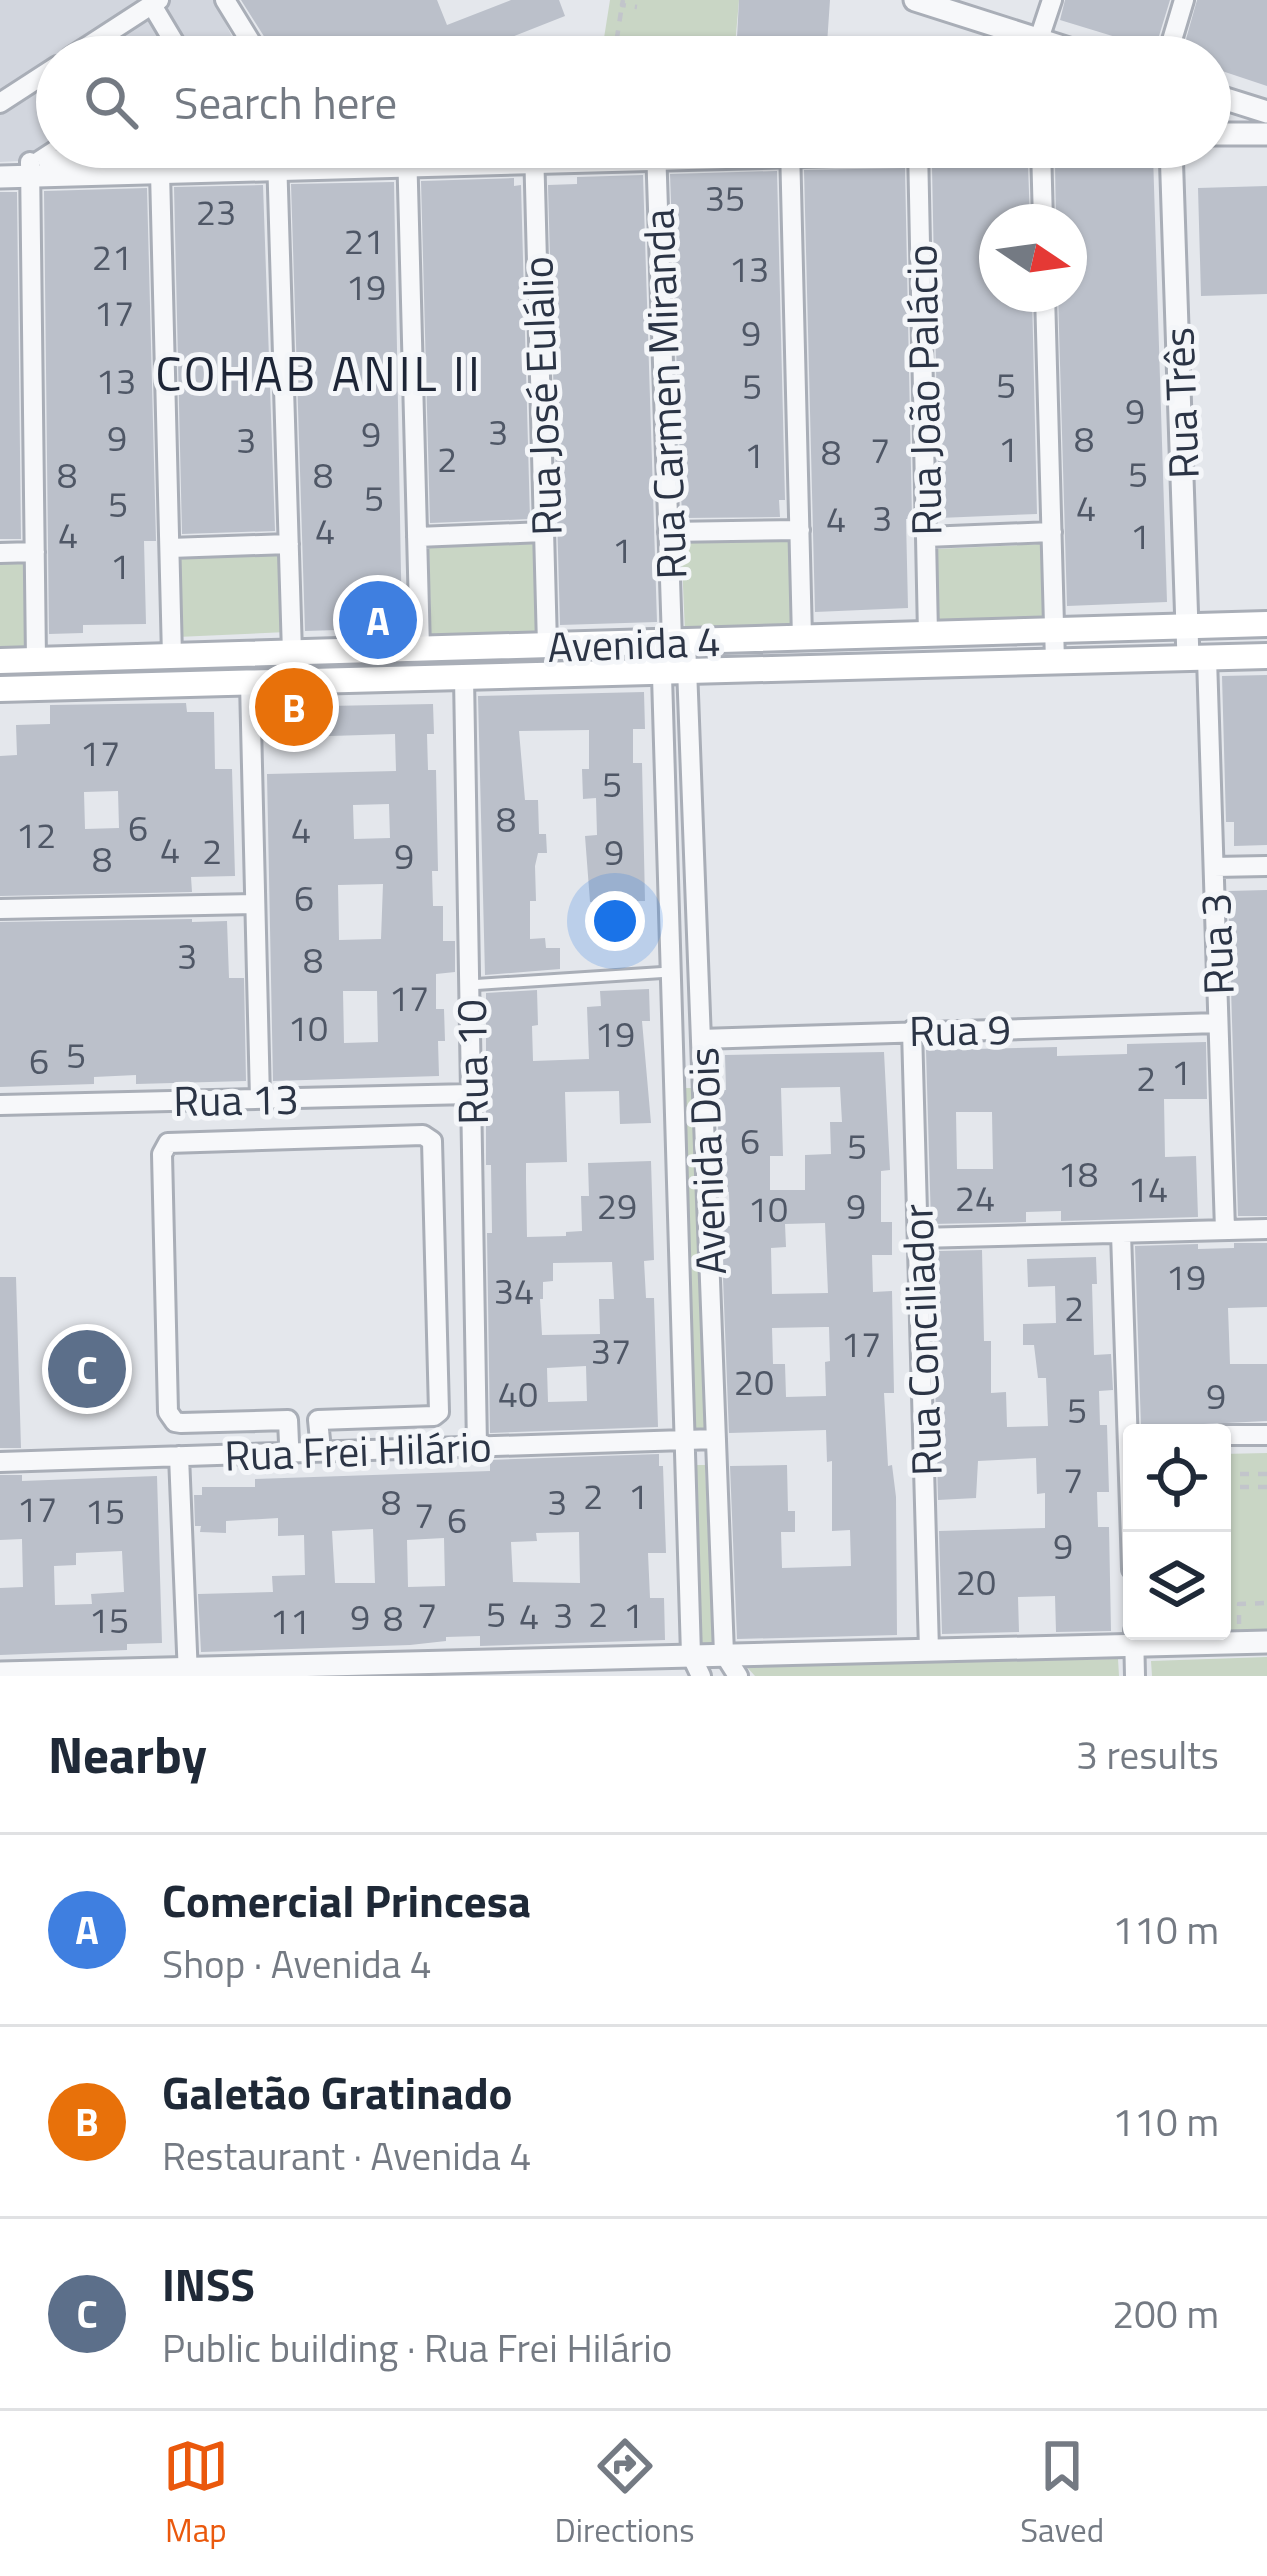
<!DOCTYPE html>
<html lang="en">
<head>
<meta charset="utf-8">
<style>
	:root { --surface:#fff; --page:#f6f6f7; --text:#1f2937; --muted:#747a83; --line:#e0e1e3; --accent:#ea580c }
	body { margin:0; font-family:"Titillium Web",sans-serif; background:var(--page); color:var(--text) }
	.controls { position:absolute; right:36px; bottom:36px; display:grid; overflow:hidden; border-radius:12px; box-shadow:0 3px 9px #0004 }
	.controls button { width:108px; height:108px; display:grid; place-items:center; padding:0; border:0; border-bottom:3px solid var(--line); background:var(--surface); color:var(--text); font:60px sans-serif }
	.compass { position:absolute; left:979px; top:204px; width:108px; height:108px; border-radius:50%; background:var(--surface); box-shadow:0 3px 9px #0004; rotate:103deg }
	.you { position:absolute; left:615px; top:921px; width:42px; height:42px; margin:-30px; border:9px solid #fff; border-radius:50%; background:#1a73e8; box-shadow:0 0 0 18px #1a73e833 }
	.badge { display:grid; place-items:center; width:78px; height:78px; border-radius:50%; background:var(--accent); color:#fff; font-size:39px; font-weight:700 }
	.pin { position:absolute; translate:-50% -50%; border:6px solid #fff; box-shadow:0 3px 12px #0006 }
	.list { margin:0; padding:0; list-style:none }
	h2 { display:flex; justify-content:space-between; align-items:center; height:156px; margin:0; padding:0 48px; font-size:51px }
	h2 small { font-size:39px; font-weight:400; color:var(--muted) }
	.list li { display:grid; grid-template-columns:78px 1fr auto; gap:36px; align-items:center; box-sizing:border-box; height:192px; padding:0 48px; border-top:3px solid var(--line) }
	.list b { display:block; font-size:45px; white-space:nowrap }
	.list p { margin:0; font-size:39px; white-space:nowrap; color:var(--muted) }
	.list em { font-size:39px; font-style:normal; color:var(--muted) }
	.icon { flex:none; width:66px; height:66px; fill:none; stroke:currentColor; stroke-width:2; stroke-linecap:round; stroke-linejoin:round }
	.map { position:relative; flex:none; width:1267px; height:1676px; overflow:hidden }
	.search { position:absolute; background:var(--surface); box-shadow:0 3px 9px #0004; left:36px; right:36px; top:36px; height:132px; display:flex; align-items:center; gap:30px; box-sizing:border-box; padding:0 42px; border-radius:66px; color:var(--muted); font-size:45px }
	.sheet { height:732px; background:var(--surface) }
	nav { display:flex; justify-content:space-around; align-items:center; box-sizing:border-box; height:168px; border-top:3px solid var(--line); background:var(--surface); font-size:33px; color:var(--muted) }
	nav a { display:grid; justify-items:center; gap:6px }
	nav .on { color:var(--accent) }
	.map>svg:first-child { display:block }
	.built { fill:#d2d6de }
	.green { fill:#c9d6c5 }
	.building { fill:#bbc0ca; fill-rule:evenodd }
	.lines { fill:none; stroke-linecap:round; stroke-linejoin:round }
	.service-casing { stroke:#a9aeb7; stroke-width:15 }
	.minor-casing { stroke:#a9aeb7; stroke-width:24 }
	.tertiary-casing { stroke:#a9aeb7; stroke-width:27 }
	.secondary-casing { stroke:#a9aeb7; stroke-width:30 }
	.path { stroke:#c2c5cb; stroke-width:4.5; stroke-dasharray:9 9; stroke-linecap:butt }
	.service { stroke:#f7f8fa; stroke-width:9 }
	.minor { stroke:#f7f8fa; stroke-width:18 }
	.tertiary { stroke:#f7f8fa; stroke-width:21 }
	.secondary { stroke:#fff; stroke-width:24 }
	.labels { text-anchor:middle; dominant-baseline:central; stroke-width:10; stroke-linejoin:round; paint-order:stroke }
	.number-label { font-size:36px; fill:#4f5766 }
	.street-label { font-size:42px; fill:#2b3445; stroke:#f4f6f9 }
	.quarter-label { font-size:48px; letter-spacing:3px; fill:#1d2536; stroke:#f4f6f9 }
</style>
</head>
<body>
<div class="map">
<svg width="1267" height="1676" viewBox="0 0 1267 1676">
	<rect width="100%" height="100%" fill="#e4e7ec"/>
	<path class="built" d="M0,0H214L242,57H57V147H274L0,162Z"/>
	<path class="green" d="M610,0H739L734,57H601Z
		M790,537L792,630L685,632L681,540Z
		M536,544L539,636L431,637L429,546Z
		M1045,544L1048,625L939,630L936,549Z
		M287,550V632L177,637V557Z
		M29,558L31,651L0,652V559Z
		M684,1088H698L707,1440L689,1441Z
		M1267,1453V1634L1231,1635L1230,1578L1222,1577V1454Z
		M689,1465H705L713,1646L695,1648Z
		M1267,1657V1676H1152L1151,1661Z
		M1118,1659L1119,1676H755L745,1665Z"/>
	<path class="building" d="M241,0H437L447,25L511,0H559L565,16L461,57H277Z
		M739,0H830L827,44L807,43V57H736Z
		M1065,0H1170L1155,49L1060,20Z
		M1197,0H1267V86L1210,67V57H1181Z
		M1153,155L1167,602L1067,606L1058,294H1069V222H1056L1055,164L1113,162L1124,156Z
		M1028,164L1030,222H997V294H1032L1037,514L939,518L932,167Z
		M905,168L912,519H906L908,608L815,612L804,170Z
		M777,171L785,500H779L780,517L682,518L670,174Z
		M643,175L657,622L560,625L548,185L577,184V177Z
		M514,178V186L521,185L530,519L430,523L421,181Z
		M394,182L402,628L305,631L291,184Z
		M263,185L275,531L182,534L174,187Z
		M1267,186V294L1201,296L1198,188Z
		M147,188L156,541H144L146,624L83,625V633L49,634L44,191Z
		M0,192H17L21,539H0Z
		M1267,675V845L1234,846V822H1226L1222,676Z
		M644,692L645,729H633V763H642L645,901L590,902L585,836L597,835L596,798L583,799L582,769H589V730L519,731L525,800H538L539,834H546L547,853H538L535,866L536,901H530V939L545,938L546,948H560V969L485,975L478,696Z
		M326,700L327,706L433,704L434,734H427L428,770H436L438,871H432L433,906H443V941H455V972L436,974V1009H444L445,1041H438L439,1076L273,1081L267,774L396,771L395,734L267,738L265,703ZM389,804L390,838L354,839L353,805ZM383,884L381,939L339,940L338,885ZM343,991H377L378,1042L344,1043Z
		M186,703L187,712H214L215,769H232L235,876L191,877L192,892L0,896V756L17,755L16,725L50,724V705ZM118,791L119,828L85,829L84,792Z
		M1267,890V1216H1238L1228,891Z
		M192,919V922L227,921L229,978H244L246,1081L136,1084V1075L94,1077V1084L0,1087V922Z
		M649,989L650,1021H642L651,1123L620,1124L619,1091L565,1092L567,1162L526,1163V1181L527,1237L566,1236V1232L582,1231L581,1196H589L588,1163L651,1161L654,1260L644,1261L646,1298H654L658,1427L490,1433L487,1233H492L491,1165H486V993L537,990L538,1025L532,1026L533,1061L589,1059L587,1007L601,1006L600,991ZM612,1262L614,1299H599L600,1334L542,1335L540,1299H543V1282L553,1281V1263ZM586,1366L587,1401L548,1402L547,1368Z
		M1206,1042L1207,1099H1164L1165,1157L1196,1156L1198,1217L1061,1221V1211L1026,1212V1222L931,1224L926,1050L1057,1047V1056L1127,1054V1044ZM956,1112H992L993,1169H957Z
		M884,1052L890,1170L881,1171V1222H892V1255H872L873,1292L892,1291L894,1393H884L888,1466L892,1465L896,1497L897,1635L737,1639L730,1466L787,1465L788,1511H795V1532H781L782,1568L851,1566L850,1530L832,1531V1461L827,1462L826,1430L729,1433L721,1226H730L729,1192L720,1191L717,1090H726L725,1055ZM840,1087L842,1122H830L831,1154L805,1155V1190H770V1156H783L781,1088ZM825,1223L828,1293L772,1294L771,1248L786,1247L785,1224ZM825,1327H829L830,1361L825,1362L826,1396L786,1397L785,1364H773L772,1328Z
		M1234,1243H1267V1307L1228,1308L1230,1364H1267V1421L1141,1427L1135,1246L1198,1244V1249L1234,1248Z
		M982,1250L984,1341H991V1393L1006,1392L1007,1427L1048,1426L1046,1378H1038L1034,1345H1023V1324L1056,1323L1055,1286L1028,1287L1027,1259L1096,1257L1097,1284H1092L1094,1355L1111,1354L1113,1390L1099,1391L1100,1425H1107L1109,1492H1097L1098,1527H1109L1111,1631L1056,1632L1055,1596L1018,1597L1019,1632L942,1634L939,1531L1045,1528V1493L1037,1494L1036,1458L978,1461L976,1498L938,1500L933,1293H939L938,1251Z
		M0,1277H16L21,1448H0Z
		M659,1454V1466H663L666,1553H648L650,1598H664L665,1640L480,1646V1636L446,1637V1641L410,1645L201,1652L198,1594L273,1592L272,1576L305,1575L304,1535L278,1536V1518L226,1521V1533L200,1532L201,1526H195L194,1495H202V1487H255V1479L490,1471V1460ZM373,1529L375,1583H335L332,1531ZM579,1532L580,1583L513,1582L511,1542L537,1541L536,1533ZM444,1538L445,1586L408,1587L407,1540Z
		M0,1475H22V1481L157,1476L162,1643L127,1644V1650L0,1655V1588L23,1587L22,1539L0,1540ZM122,1551L124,1592L91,1594L92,1604L55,1605L54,1566L76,1565V1553Z"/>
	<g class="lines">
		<defs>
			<path id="service" d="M37,157L57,144
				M469,985L670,972"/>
			<path id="minor" d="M225,0L260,57
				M152,5L183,57
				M1039,39L1052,0
				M71,57L159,0
				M1167,57L1184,0
				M0,103L57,66
				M407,147L420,649
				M534,147L547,645
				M656,147L672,641
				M790,147L802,638
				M918,147L928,634
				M1041,147L1043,222
				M277,156L292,653
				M30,162L36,660
				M160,172L172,656
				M1045,294L1055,662
				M668,532L800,530
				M417,537L544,532
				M926,537L1052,532
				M170,548L289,544
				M0,553L35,552
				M686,641L724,1654L738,1676
				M661,642L691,1655L701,1676
				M1207,658L1225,1230
				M464,677L477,1447
				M250,683L260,1099
				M1214,867L1267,866
				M0,909L255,904
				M912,1030L929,1650
				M701,1039L1218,1023
				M0,1105L471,1094
				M1121,1233L1132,1569
				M918,1238L1267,1229
				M1222,1435H1267
				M289,1443L288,1420L181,1423L175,1422L168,1412L162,1154L168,1143L423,1135L432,1141L439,1412L434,1416L318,1420L320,1440
				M179,1456L188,1676
				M0,1462L716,1439
				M1134,1631L1135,1676"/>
			<path id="tertiary" d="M915,0L1094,57
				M1210,94L1267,112
				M1210,134H1267
				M1171,147L1188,658
				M49,161L378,147
				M0,177L1113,147
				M0,1673L1267,1642"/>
			<path id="secondary" d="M0,661L1267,624
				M0,689L1267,656"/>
		</defs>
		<use href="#service" class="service-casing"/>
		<use href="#minor" class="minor-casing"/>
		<use href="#tertiary" class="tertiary-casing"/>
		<use href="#secondary" class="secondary-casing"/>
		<path class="path" d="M623,0L622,5L637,7
			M614,57L622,5
			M1222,1474H1267
			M1222,1487H1267
			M1239,1624V1604L1267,1603"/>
		<use href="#service" class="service"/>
		<use href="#minor" class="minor"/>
		<use href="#tertiary" class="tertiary"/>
		<use href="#secondary" class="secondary"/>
	</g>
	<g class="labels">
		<g class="number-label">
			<text x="725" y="197">35</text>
			<text x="216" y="211">23</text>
			<text x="364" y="240">21</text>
			<text x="112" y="256">21</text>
			<text x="749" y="268">13</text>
			<text x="366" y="286">19</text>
			<text x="114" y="312">17</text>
			<text x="751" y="332">9</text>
			<text x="116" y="380">13</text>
			<text x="1006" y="384">5</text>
			<text x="752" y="385">5</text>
			<text x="1135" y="410">9</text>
			<text x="498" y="431">3</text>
			<text x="371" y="433">9</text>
			<text x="117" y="437">9</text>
			<text x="1084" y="438">8</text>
			<text x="246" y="439">3</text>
			<text x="1008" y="448">1</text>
			<text x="880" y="449">7</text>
			<text x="831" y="451">8</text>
			<text x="754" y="454">1</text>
			<text x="447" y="458">2</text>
			<text x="1138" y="473">5</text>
			<text x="67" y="474">8</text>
			<text x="323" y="474">8</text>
			<text x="374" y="497">5</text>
			<text x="118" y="503">5</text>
			<text x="1086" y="507">4</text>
			<text x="882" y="517">3</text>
			<text x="836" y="518">4</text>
			<text x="325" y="530">4</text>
			<text x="68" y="534">4</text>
			<text x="1140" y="535">1</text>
			<text x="622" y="549">1</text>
			<text x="120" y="565">1</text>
			<text x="100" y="752">17</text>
			<text x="612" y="783">5</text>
			<text x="506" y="818">8</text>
			<text x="138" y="827">6</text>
			<text x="301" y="829">4</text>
			<text x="36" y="834">12</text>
			<text x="170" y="849">4</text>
			<text x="212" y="850">2</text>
			<text x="614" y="851">9</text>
			<text x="404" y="855">9</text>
			<text x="102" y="858">8</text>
			<text x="304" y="897">6</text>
			<text x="187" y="955">3</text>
			<text x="313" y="959">8</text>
			<text x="409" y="997">17</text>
			<text x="308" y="1027">10</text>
			<text x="615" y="1033">19</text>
			<text x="76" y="1054">5</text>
			<text x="39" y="1060">6</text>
			<text x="1181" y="1071">1</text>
			<text x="1146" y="1077">2</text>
			<text x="750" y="1140">6</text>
			<text x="857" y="1145">5</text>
			<text x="1078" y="1173">18</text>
			<text x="1148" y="1188">14</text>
			<text x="975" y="1197">24</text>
			<text x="617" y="1205">29</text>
			<text x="856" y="1205">9</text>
			<text x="768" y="1208">10</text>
			<text x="1186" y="1276">19</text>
			<text x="514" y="1290">34</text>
			<text x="1074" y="1307">2</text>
			<text x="861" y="1343">17</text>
			<text x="611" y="1350">37</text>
			<text x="754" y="1381">20</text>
			<text x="518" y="1393">40</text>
			<text x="1216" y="1395">9</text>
			<text x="1077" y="1409">5</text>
			<text x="1073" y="1479">7</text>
			<text x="593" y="1495">2</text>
			<text x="638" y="1495">1</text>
			<text x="391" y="1501">8</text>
			<text x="557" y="1501">3</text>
			<text x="37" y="1508">17</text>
			<text x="105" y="1510">15</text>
			<text x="424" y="1514">7</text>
			<text x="457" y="1519">6</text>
			<text x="1063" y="1545">9</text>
			<text x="976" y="1581">20</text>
			<text x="496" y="1613">5</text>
			<text x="598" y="1613">2</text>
			<text x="427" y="1614">7</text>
			<text x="563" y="1614">3</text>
			<text x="633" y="1614">1</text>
			<text x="529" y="1615">4</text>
			<text x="360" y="1616">9</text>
			<text x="393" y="1617">8</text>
			<text x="109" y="1619">15</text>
			<text x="290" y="1620">11</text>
		</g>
		<g class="street-label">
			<text transform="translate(923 390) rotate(-91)">Rua João Palácio</text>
			<text transform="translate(664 394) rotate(-92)">Rua Carmen Miranda</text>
			<text transform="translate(541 396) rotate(-92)">Rua José Eulálio</text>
			<text transform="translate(1180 403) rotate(-92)">Rua Três</text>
			<text transform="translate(634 643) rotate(-2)">Avenida 4</text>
			<text transform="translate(1216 944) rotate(-92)">Rua 3</text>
			<text transform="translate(960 1029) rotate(-1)">Rua 9</text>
			<text transform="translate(471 1062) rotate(-91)">Rua 10</text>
			<text transform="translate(236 1099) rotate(-1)">Rua 13</text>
			<text transform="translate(706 1161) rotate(-92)">Avenida Dois</text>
			<text transform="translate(921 1340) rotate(-92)">Rua Conciliador</text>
			<text transform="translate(358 1450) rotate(-2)">Rua Frei Hilário</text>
		</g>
		<g class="quarter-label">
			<text x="319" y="373">COHAB ANIL II</text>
		</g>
	</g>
</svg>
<div class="controls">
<button><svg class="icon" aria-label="locate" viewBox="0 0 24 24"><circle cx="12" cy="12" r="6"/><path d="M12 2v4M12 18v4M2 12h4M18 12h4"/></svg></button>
<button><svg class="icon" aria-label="layers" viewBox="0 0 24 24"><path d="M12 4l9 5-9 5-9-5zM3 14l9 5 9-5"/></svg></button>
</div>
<svg class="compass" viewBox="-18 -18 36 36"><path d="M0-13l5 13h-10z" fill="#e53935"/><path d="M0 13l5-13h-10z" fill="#747a83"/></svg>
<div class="you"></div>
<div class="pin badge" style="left:378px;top:620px;background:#3f7fe0">A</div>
<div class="pin badge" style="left:294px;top:707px;background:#e8710a">B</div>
<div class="pin badge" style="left:87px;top:1369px;background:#5c6f8a">C</div>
<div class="search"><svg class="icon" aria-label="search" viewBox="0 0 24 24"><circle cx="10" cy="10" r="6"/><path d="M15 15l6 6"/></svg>Search here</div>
</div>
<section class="sheet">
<h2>Nearby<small>3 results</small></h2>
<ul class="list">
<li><span class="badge" style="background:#3f7fe0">A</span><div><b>Comercial Princesa</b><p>Shop · Avenida 4</p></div><em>110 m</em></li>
<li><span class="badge" style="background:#e8710a">B</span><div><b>Galetão Gratinado</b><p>Restaurant · Avenida 4</p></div><em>110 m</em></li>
<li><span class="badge" style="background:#5c6f8a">C</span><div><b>INSS</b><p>Public building · Rua Frei Hilário</p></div><em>200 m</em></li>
</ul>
</section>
<nav>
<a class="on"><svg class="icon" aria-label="map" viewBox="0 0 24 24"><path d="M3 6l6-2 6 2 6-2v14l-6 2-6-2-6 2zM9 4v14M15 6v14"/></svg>Map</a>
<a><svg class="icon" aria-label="directions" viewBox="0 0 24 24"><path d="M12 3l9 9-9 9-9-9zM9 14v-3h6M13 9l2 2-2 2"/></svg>Directions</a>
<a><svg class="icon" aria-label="saved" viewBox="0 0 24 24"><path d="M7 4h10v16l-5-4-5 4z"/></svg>Saved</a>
</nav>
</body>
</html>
